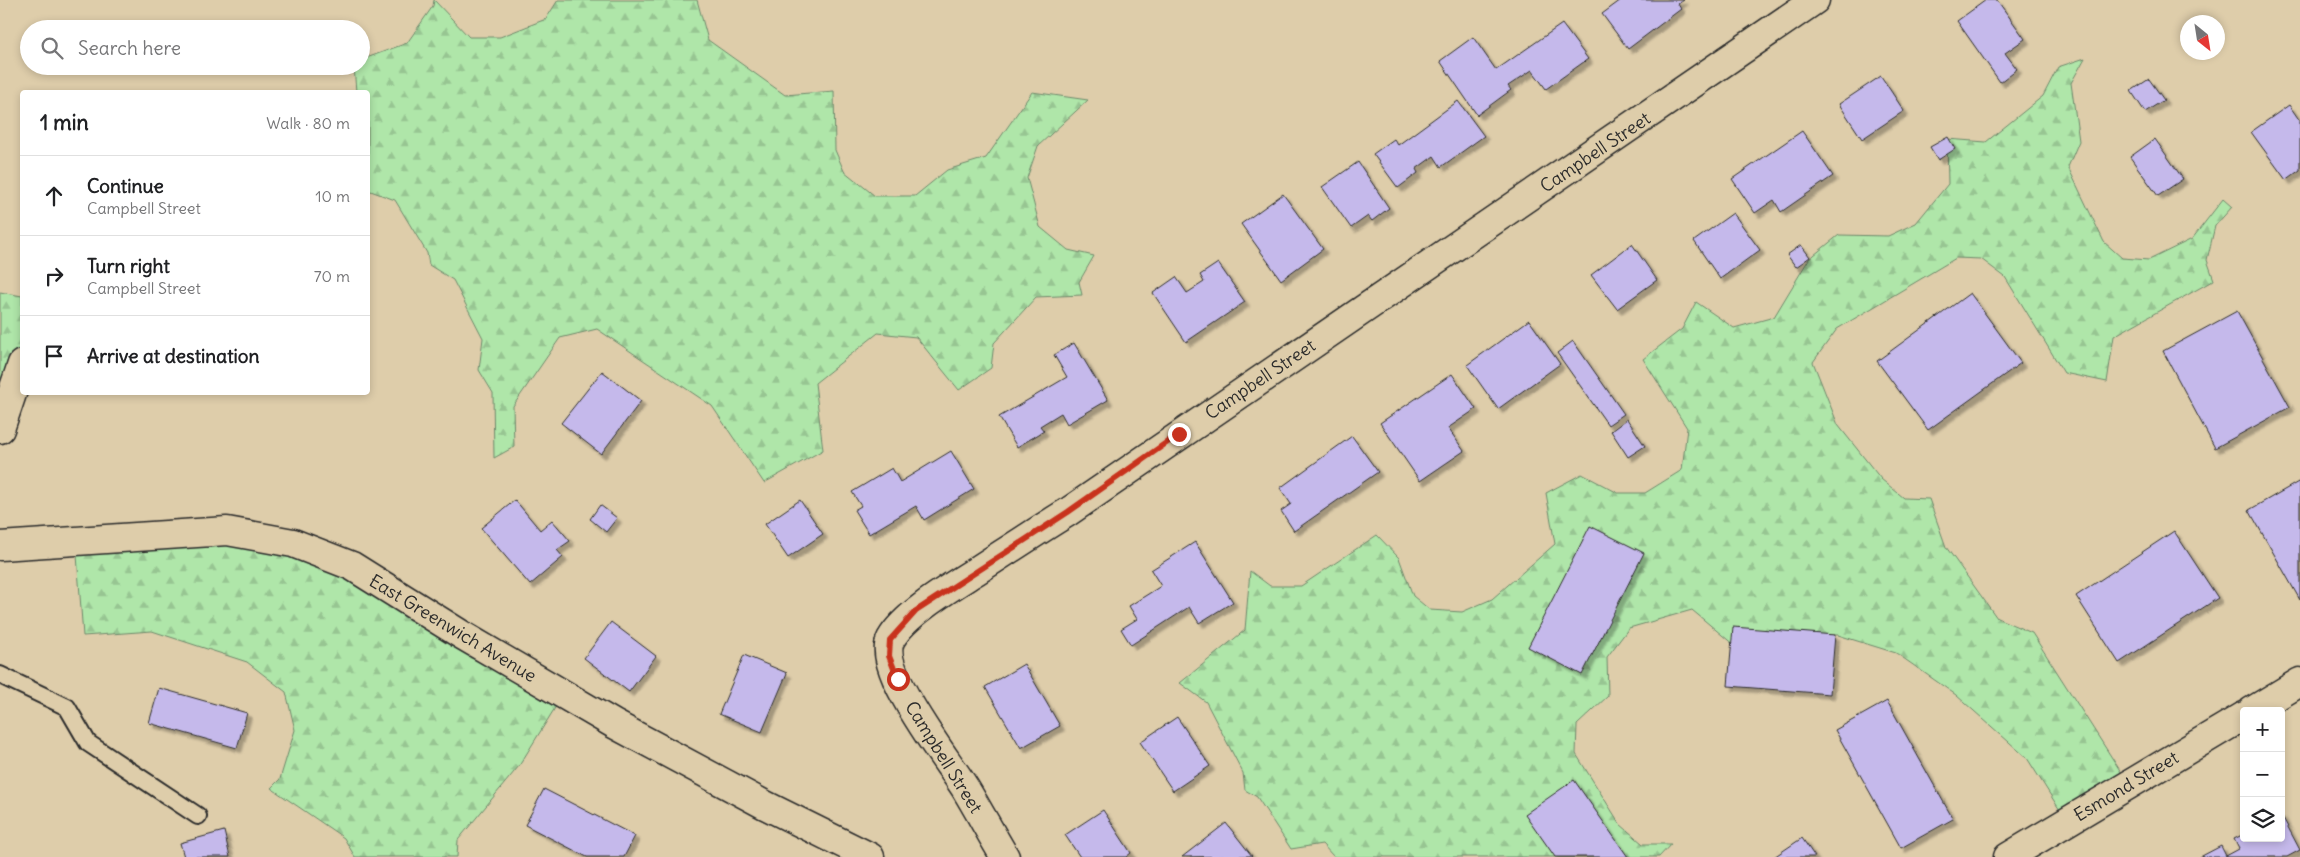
<!DOCTYPE html>
<html lang="en">
<head>
<meta charset="utf-8">
<style>
	:root { --surface:#fff; --page:#f6f6f6; --text:#202124; --muted:#757577; --line:#e0e0e0 }
	body { margin:0; font-family:Delius,sans-serif; background:var(--page); color:var(--text) }
	.controls { position:absolute; right:15px; bottom:15px; display:grid; overflow:hidden; border-radius:5px; box-shadow:0 2px 8px #0003 }
	.controls button { width:45px; height:45px; display:grid; place-items:center; padding:0; border:0; border-bottom:1px solid var(--line); background:var(--surface); color:var(--text); font:25px sans-serif }
	.compass { position:absolute; left:2180px; top:15px; width:45px; height:45px; border-radius:50%; background:var(--surface); box-shadow:0 2px 8px #0003; rotate:150deg }
	.stop { position:absolute; width:15px; height:15px; margin:-11px; border:4px solid #c8321e; border-radius:50%; background:#fff }
	.stop.end { background:#c8321e; border-color:#fff; box-shadow:0 1px 5px #0008 }
	.list { margin:0; padding:0; list-style:none }
	h2 { display:flex; justify-content:space-between; align-items:center; height:65px; margin:0; padding:0 20px; font-size:21px }
	h2 small { font-size:16px; font-weight:400; color:var(--muted) }
	.list li { display:grid; grid-template-columns:32px 1fr auto; gap:15px; align-items:center; box-sizing:border-box; height:80px; padding:0 20px; border-top:1px solid var(--line) }
	.list b { display:block; font-size:19px; white-space:nowrap }
	.list p { margin:0; font-size:16px; white-space:nowrap; color:var(--muted) }
	.list em { font-size:16px; font-style:normal; color:var(--muted) }
	.icon { flex:none; width:28px; height:28px; fill:none; stroke:currentColor; stroke-width:2; stroke-linecap:round; stroke-linejoin:round }
	.map { position:relative; flex:none; width:2300px; height:857px; overflow:hidden }
	.search { position:absolute; background:var(--surface); box-shadow:0 2px 8px #0003; left:20px; top:20px; width:350px; height:55px; display:flex; align-items:center; gap:12px; box-sizing:border-box; padding:0 18px; border-radius:28px; color:var(--muted); font-size:19px }
	.panel { position:absolute; background:var(--surface); box-shadow:0 2px 8px #0003; left:20px; top:90px; width:350px; height:305px; border-radius:5px }
	.map>svg:first-child { display:block }
	.forest { fill:url(#forest-firs); stroke:#6d886a }
	.building { fill:#c5b9eb; stroke:#2b2b2b; filter:url(#shadow) }
	.lines { fill:none; stroke-linecap:round; stroke-linejoin:round }
	.service-casing { stroke:#2b2b2b; stroke-width:20 }
	.minor-casing { stroke:#2b2b2b; stroke-width:31 }
	.tertiary-casing { stroke:#2b2b2b; stroke-width:31 }
	.service { stroke:#decdaa; stroke-width:16 }
	.minor { stroke:#decdaa; stroke-width:28 }
	.tertiary { stroke:#decdaa; stroke-width:28 }
	.route { stroke:#c8321e; stroke-width:6 }
	.labels { text-anchor:middle; dominant-baseline:central; stroke-width:4; stroke-linejoin:round; paint-order:stroke }
	.street-label { font-size:18px; fill:#2b2b2b; stroke:#decdaa }
</style>
</head>
<body>
<div class="map">
<svg width="2300" height="857" viewBox="0 0 2300 857">
	<defs>
		<pattern id="forest-firs" width="22" height="20" patternUnits="userSpaceOnUse" patternTransform="scale(1.25)"><rect width="22" height="20" fill="#afe6a9"/><path d="M5 1l3.5 6h-7zM16 11l3.5 6h-7z" fill="#97c592"/></pattern>
		<filter id="shadow"><feDropShadow dx="4.5" dy="4.5" stdDeviation="1" flood-color="#0004"/></filter>
	</defs>
	<rect width="100%" height="100%" fill="#decdaa"/>
	<filter id="ink" filterUnits="userSpaceOnUse"><feTurbulence type="fractalNoise" baseFrequency=".02" numOctaves="2"/><feDisplacementMap in="SourceGraphic" scale="10" xChannelSelector="R" yChannelSelector="G"/><feConvolveMatrix kernelMatrix="1 2 1 2 8 2 1 2 1" color-interpolation-filters="sRGB"/></filter>
	<g filter="url(#ink)">
		<path class="forest" d="M434,0L469,37H500L546,19L558,0H697L708,40L785,95L834,91L835,150L844,171L875,196H915L947,170L986,158L1032,92L1088,100L1038,146L1027,178L1040,227L1068,250L1094,256L1079,282L1082,295L1036,297L994,343L991,368L959,390L916,337L878,333L815,383L823,450L764,483L712,406L597,329L560,338L513,406L514,447L494,458L493,393L479,370L483,338L453,280L429,265L427,253L395,200L368,190V92H356L354,66H361V60L407,43L433,6Z
			M2085,58L2071,83L2079,141L2068,167L2104,242L2122,258L2149,260L2192,239L2223,199L2232,207L2215,226L2207,260L2214,280L2114,336L2107,382L2064,373L2005,277L1981,259L1956,258L1837,329L1813,362L1838,425L1881,479L1904,498L1929,499L1946,547L1997,618L2032,633L2130,786L2068,823L2027,758L1956,695L1896,653L1838,635L1782,633L1734,645L1692,610L1629,628L1607,657L1608,696L1577,725L1576,754L1620,824L1643,844H1671L1659,857H1334L1322,844L1291,849L1257,797L1245,790L1243,773L1206,702L1180,683L1245,630L1250,571L1270,586H1301L1377,535L1399,558L1413,596L1430,610L1462,612L1492,599L1555,544L1546,493L1582,474L1618,493H1645L1682,470L1687,428L1643,359L1682,329L1696,302L1734,328L1774,317L1809,259L1839,235L1888,236L1916,223L1948,184L1947,139L1986,142L2043,96L2058,67Z
			M0,292L22,296V344L7,397L0,395Z
			M84,542L294,543L563,695L519,766L458,840L457,857H355L344,838L271,788L280,779L295,730L286,692L247,662L152,631L83,636L77,555Z"/>
		<path class="building" d="M1621,0H1684L1678,4L1681,9L1628,49L1602,14Z
			M1986,0H1997L2025,39L2005,53L2017,69L2000,82L1957,21Z
			M1562,24L1588,59L1546,89L1532,70L1508,86L1511,90L1477,115L1440,61L1473,37L1496,70Z
			M1881,76L1904,111L1862,139L1839,104Z
			M2149,79L2164,100L2145,112L2131,91Z
			M1458,101L1484,136L1441,167L1434,156L1416,169L1418,173L1398,188L1373,154L1394,139L1398,145Z
			M2289,105L2300,121V170L2286,180L2251,132Z
			M1802,131L1833,176L1781,212L1774,200L1755,213L1732,179Z
			M1948,137L1955,149L1938,160L1930,147Z
			M2155,139L2183,179L2158,196L2130,157Z
			M1358,162L1389,208L1372,221L1368,216L1351,228L1322,187Z
			M1283,194L1323,249L1281,280L1241,224Z
			M1733,213L1760,250L1720,279L1694,241Z
			M1632,244L1657,280L1617,309L1591,275Z
			M1801,245L1810,257L1796,267L1787,255Z
			M1218,263L1245,302L1186,342L1153,293L1176,277L1187,293L1204,282L1200,275Z
			M1970,293L2021,363L1928,430L1877,361Z
			M2237,311L2290,407L2215,448L2163,351Z
			M1529,320L1560,364L1498,409L1467,365Z
			M1573,341L1624,414L1608,425L1557,353Z
			M1074,343L1108,400L1067,424L1061,413L1040,426L1044,431L1017,447L999,417L1067,377L1054,355Z
			M602,371L641,401L601,454L561,423Z
			M1452,374L1476,409L1448,428L1464,451L1420,481L1380,423Z
			M1627,419L1645,446L1628,457L1611,431Z
			M1352,436L1378,472L1294,531L1281,511L1291,504L1280,488Z
			M951,451L974,489L924,520L916,506L869,534L854,510L861,506L852,492L892,468L900,482Z
			M2300,481V600L2249,510Z
			M515,500L540,530L552,520L570,541L557,550L563,557L530,585L481,528Z
			M800,500L823,534L788,558L765,524Z
			M600,505L617,518L606,532L590,519Z
			M1590,526L1644,553L1582,675L1528,647Z
			M2174,531L2218,598L2119,663L2076,596Z
			M1195,542L1233,602L1199,623L1189,607L1131,645L1121,629L1137,619L1129,606L1161,586L1151,570Z
			M611,622L656,656L629,692L584,658Z
			M1733,627L1835,635L1830,694L1728,686Z
			M744,655L787,673L762,732L719,714Z
			M1024,664L1060,726L1021,748L985,687Z
			M159,688L247,713L237,748L149,723Z
			M1887,701L1953,819L1901,848L1835,730Z
			M1177,717L1210,766L1173,791L1140,742Z
			M1574,780L1628,857H1555L1525,814Z
			M544,789L635,836L624,857H587L525,825Z
			M1103,810L1131,853L1126,857H1080L1065,835Z
			M2281,814L2300,850L2287,857H2200L2221,846L2226,856L2239,849L2234,839L2244,834V838H2281Z
			M1226,823L1252,856L1182,857Z
			M224,831L230,857H184L180,843Z
			M1802,838L1815,857H1774Z"/>
		<g class="lines">
			<defs>
				<path id="service" d="M0,675L67,707L88,743L198,816"/>
				<path id="minor" d="M0,429L22,364
					M2252,711L2300,682
					M1005,857C991,834 979,811 965,788C949,762 875,669 891,639C905,614 951,587 976,571C1007,551 1037,531 1068,512L1815,0
					M2008,857L2244,716"/>
				<path id="tertiary" d="M0,546L227,531L293,543L352,566L462,635L614,724L765,805L870,857"/>
			</defs>
			<use href="#service" class="service-casing"/>
			<use href="#minor" class="minor-casing"/>
			<use href="#tertiary" class="tertiary-casing"/>
			<use href="#service" class="service"/>
			<use href="#minor" class="minor"/>
			<use href="#tertiary" class="tertiary"/>
		</g>
	</g>
	<g class="lines" filter="url(#ink)">
		<path class="route" d="M898,679L889,656L890,640L916,611L1068,512L1179,434"/>
	</g>
	<g class="labels">
		<g class="street-label">
			<text transform="translate(1595 152) rotate(-34)">Campbell Street</text>
			<text transform="translate(1260 379) rotate(-34)">Campbell Street</text>
			<text transform="translate(453 628) rotate(31)">East Greenwich Avenue</text>
			<text transform="translate(944 757) rotate(58)">Campbell Street</text>
			<text transform="translate(2126 786) rotate(-31)">Esmond Street</text>
		</g>
	</g>
</svg>
<div class="controls">
<button>+</button>
<button>−</button>
<button><svg class="icon" aria-label="layers" viewBox="0 0 24 24"><path d="M12 4l9 5-9 5-9-5zM3 14l9 5 9-5"/></svg></button>
</div>
<svg class="compass" viewBox="-18 -18 36 36"><path d="M0-13l5 13h-10z" fill="#e53935"/><path d="M0 13l5-13h-10z" fill="#757577"/></svg>
<div class="stop" style="left:898px;top:679px"></div>
<div class="stop end" style="left:1179px;top:434px"></div>
<div class="search"><svg class="icon" aria-label="search" viewBox="0 0 24 24"><circle cx="10" cy="10" r="6"/><path d="M15 15l6 6"/></svg>Search here</div>
<section class="panel">
<h2>1 min<small>Walk · 80 m</small></h2>
<ul class="list">
<li><svg class="icon" aria-label="ahead" viewBox="0 0 24 24"><path d="M12 20V5M6 11l6-6 6 6"/></svg><div><b>Continue</b><p>Campbell Street</p></div><em>10 m</em></li>
<li><svg class="icon" aria-label="right" viewBox="0 0 24 24"><path d="M7 20v-9h11M14 6l5 5-5 5"/></svg><div><b>Turn right</b><p>Campbell Street</p></div><em>70 m</em></li>
<li><svg class="icon" aria-label="arrive" viewBox="0 0 24 24"><path d="M6 21V4h12l-3 4 3 4H6"/></svg><div><b>Arrive at destination</b></div></li>
</ul>
</section>
</div>
</body>
</html>
